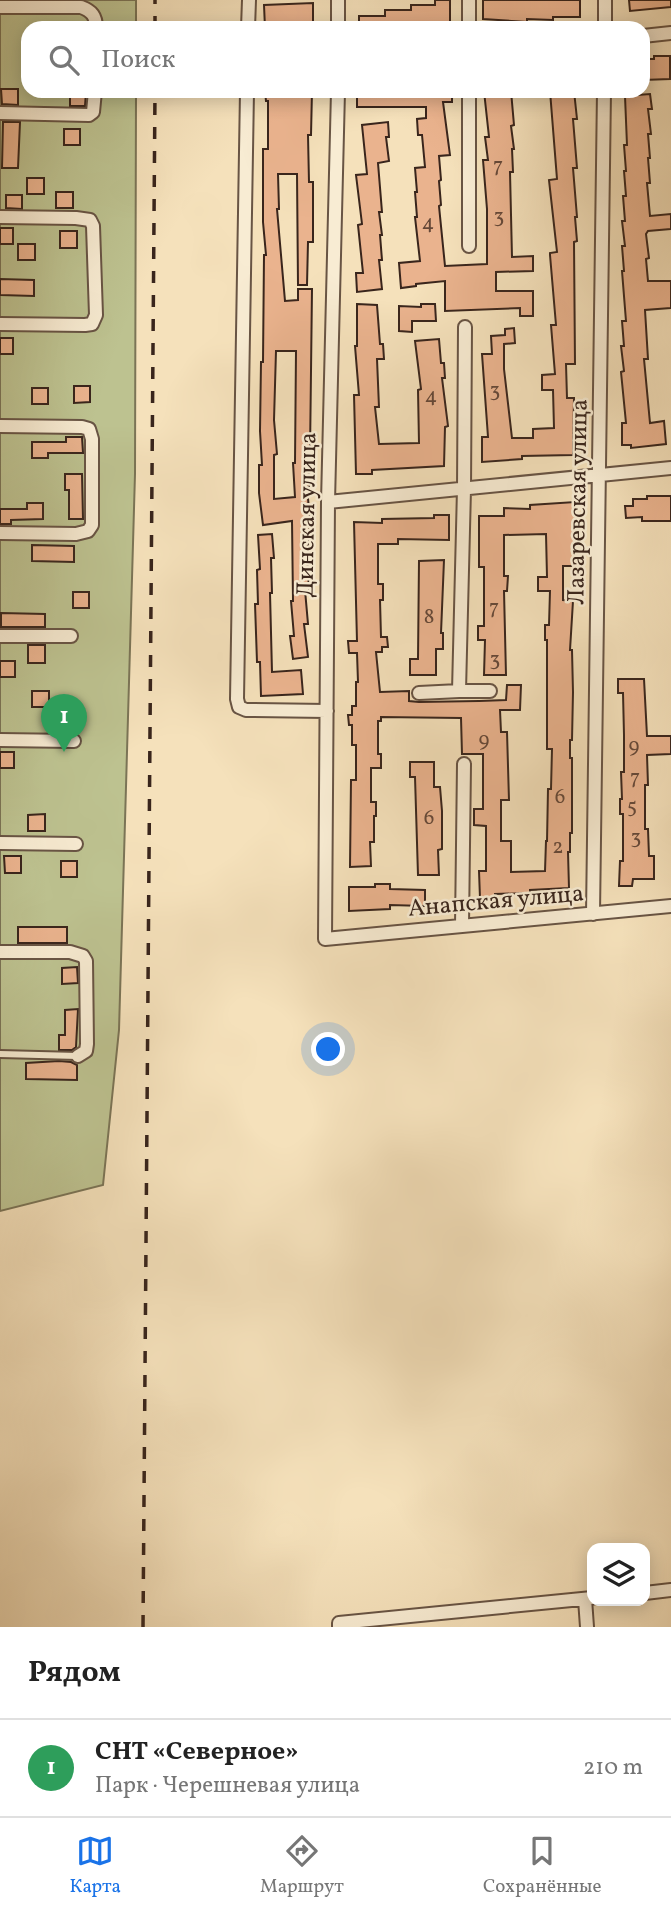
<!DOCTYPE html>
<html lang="ru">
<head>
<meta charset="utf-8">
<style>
	:root { --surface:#fff; --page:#f6f6f6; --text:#222; --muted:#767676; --line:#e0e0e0; --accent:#1a73e8 }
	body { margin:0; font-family:Vollkorn,serif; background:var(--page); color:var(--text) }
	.controls { position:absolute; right:21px; bottom:21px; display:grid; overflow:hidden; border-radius:14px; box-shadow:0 4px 18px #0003 }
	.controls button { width:63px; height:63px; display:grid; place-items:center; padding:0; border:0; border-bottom:2px solid var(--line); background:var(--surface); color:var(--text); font:35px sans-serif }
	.you { position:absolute; left:329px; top:1050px; width:24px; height:24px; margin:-18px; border:5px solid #fff; border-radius:50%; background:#1a73e8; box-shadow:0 0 0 10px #1a73e833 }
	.badge { display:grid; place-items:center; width:46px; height:46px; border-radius:50%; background:var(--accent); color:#fff; font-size:23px; font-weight:700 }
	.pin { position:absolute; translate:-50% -58px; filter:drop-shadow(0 2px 4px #0008) }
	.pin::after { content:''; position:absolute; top:37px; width:24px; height:21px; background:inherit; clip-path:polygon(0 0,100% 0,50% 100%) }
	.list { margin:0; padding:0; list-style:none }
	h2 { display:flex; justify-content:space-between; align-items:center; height:91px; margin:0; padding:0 28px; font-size:30px }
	h2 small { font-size:23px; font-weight:400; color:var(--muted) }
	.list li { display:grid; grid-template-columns:46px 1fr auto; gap:21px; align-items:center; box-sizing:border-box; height:98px; padding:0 28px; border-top:2px solid var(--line) }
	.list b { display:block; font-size:26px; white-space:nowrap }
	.list p { margin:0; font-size:23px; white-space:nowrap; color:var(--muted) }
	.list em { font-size:23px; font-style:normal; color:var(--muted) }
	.icon { flex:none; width:38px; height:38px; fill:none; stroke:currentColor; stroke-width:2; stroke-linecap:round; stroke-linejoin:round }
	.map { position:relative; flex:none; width:671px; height:1627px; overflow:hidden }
	.search { position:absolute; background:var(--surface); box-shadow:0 4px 18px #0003; left:21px; right:21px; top:21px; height:77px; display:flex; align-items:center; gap:18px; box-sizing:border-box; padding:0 24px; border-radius:21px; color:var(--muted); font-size:26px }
	.sheet { height:189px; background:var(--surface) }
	nav { display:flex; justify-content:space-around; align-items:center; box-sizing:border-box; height:98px; border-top:2px solid var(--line); background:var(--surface); font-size:19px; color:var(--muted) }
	nav a { display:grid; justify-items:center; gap:4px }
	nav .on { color:var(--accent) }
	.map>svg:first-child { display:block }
	.green { fill:#bdc290; stroke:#7b7456; stroke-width:2 }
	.building { fill:#eab38e; stroke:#39251c; stroke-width:2; fill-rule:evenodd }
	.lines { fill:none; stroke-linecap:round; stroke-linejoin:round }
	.lane-casing { stroke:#685444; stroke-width:10 }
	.street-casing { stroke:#685444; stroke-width:16 }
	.lane { stroke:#f8ecd3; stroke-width:6 }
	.street { stroke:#f8ecd3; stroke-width:12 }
	.rail { stroke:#39251c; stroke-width:3.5; stroke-dasharray:12 12; stroke-linecap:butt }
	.labels { text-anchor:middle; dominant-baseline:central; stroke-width:5; stroke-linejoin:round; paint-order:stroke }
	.number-label { font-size:21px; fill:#654838 }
	.street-label { font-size:24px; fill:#39251c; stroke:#f8ecd3 }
</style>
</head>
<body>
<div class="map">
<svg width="671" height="1627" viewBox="0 0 671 1627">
	<rect width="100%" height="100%" fill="#f5e1bb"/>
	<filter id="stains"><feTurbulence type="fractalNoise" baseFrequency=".00286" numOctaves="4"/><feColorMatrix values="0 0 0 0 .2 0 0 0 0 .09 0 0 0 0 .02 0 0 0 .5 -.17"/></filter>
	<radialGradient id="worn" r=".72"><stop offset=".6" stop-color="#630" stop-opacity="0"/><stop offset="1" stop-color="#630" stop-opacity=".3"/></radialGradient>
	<path class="green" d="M0,0H136V28H28V91H136L135,474L119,1030L103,1185L0,1211Z"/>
	<path class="building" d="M435,0H450V28H359V16H385V10H411V5H435Z
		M483,0H580V17H553V20L527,19V22L483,19Z
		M629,0H671V7L630,11Z
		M313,3V26L265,28L264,5Z
		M654,56H670V79L643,80V59H654Z
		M1,89H18V105L2,104Z
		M265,91H312L311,135H308L309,182H313V242H308L307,285H298L297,174H278L279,209H277L285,301L298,300V289H312L310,453H307L310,486L307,487L310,521L307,555L309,590H305L308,624H304L308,657L293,659L290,636H294L291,601H293L292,521L263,525L259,493V465H262L260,431L261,362H263L264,255H266L263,222V149H268V101H266ZM276,351H296L295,463H293L295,497L274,499V455L277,454L274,420Z
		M357,91H452V102H443L450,155L439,156L441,180L439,181L441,205L439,206L445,266L487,264V209L483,160H488L485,137H489L484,91H511L514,125L511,126L514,149H512L513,172H510L512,257L533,256V271L496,272V291H533V316H520V308L445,311V281L416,284V286L401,288L399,263L420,261L415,217H417L415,192H417L415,168L425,167L422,135H418L417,119L426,118V107H357Z
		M550,91H574L577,119H573L577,168H573L577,217H575L577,241L574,242L575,364H566L567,398H574L573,455L522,456V459L482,462V437H488L482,354H492L491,336L505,335V329L514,328L515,343L504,344V369L512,438H533V429L554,428L553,390H542V375L555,374L551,325H556L550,255V253L557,252L549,180L557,179Z
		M70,92H86L85,106H70Z
		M650,94L652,109H648L651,134H648L650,158H648L650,183H647L650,216L671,214V229L648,231L646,234L649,258L646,259L648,281H671V308L645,310L648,359H644L650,423L664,421L666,444L631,448V445H622V423H626L621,372L624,371L621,346H624L622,321H626L622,271H624L622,246H625L622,221H625L623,196H626L624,171H626L624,145H627L625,96Z
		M3,122H20L18,168H2Z
		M388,122L389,137H386L389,161L378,163L382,212H379L382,235H380L382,260H379L382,289L357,292L356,273H363L358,225L362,224L356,175L367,174L362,125Z
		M64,129H80V145H64Z
		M27,178H44V194H27Z
		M56,192H73V208H56Z
		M6,195H22V209L6,208Z
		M0,228H13V244H0Z
		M60,231H77V248H60Z
		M18,244H35V260H18Z
		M0,279L34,280V296L0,295Z
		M357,304L377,305L380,344H383L384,359H377L379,407H375L379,444L419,443L418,390L421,389L415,341L439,339L441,363H444L445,378H442L448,426L445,427L444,466L372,470V474H356L354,395H359L355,346H357Z
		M421,304H435L436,321H412V332L399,331V306L421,307Z
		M0,338H13V354H0Z
		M74,386H90V402L74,403Z
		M32,388H48V404H32Z
		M66,437H82L83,453H48V458H32V442H66Z
		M65,474H82L83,519H69V490H65Z
		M647,496H671V521H642V517L626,518L625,506H633V499H647Z
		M575,502V566H563V600L573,601L570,650H572L573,692L572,740H570V758H572V833H570V852H568L569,888L530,890V893L495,894V897L480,898L479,871H486V826L474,825V809H483V754H462L461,718L381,717V721H378V754H381V768H371V802H376V816H374V842H370L371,866L350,867L351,780H356V745H352V725H349L348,715H352V706H356V682H358L357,653H349L348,641H357L354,522L382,523V519L434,518V515H449V540L398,539V544H378V584H383V600H380L381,637H387L388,647H382V652H376L380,692L409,691V701L419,702L479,701L506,700L507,685H521L520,710H500L501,732H507L509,800H501V841H511V872L545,871L546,841H547L548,789H551L552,749H547V640H545V625H549L550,591H538V577H547L546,534L504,535V576H508L507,591H504L506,675H484L485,640H478V626H484V567H479V516H504V508L530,509V505Z
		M27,503H43V519L11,520V524H0V509H27Z
		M272,534L274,558H271L272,593H270L272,672L301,670L303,694L261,696L260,662H257L255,604H258L257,570L260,569L258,535Z
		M32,545L74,546V562L32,561Z
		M444,560L441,633H443V649H436V675H410V659H418L419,561Z
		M73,592H89V608H73Z
		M1,613L45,614V627H1Z
		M28,645H45V663H28Z
		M0,661H15V677H0Z
		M618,679H644L647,736H671V754L647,755L648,785H645V829H648L649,856H654V879H633L632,886H619L620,861H623V814H620V799H622L621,772H624V735L623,693H618Z
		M32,691H49V707H32Z
		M58,718H74V732H58Z
		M0,752H14V768H0Z
		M410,762H434V787H440L442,811V849L438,850L439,875H418L415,777H410Z
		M45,814V831H28V815Z
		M4,856H21V873H5Z
		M61,861H77V877H61Z
		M375,884H390V889L425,890V906L390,905V909L349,911V887H375Z
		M18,927H67V943H18Z
		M77,967L78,983L62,984V968Z
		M78,1009L76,1047L72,1050H59V1035H65V1010Z
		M59,1061L71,1062L77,1065V1080L26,1079V1063Z"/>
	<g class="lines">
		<defs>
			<path id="lane" d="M0,1054L78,1056"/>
			<path id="street" d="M338,0V28
				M605,0V28
				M0,7H81C92,11 96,16 96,28
				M248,28L249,0
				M469,28V0
				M643,36L671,33
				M247,91L237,699L239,707L246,710L327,711
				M338,91L328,502L325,939L671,906
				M0,113L89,115L93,112L95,91
				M0,217L76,218L90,220L93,226L96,315L92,324L85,325L0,324
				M469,246V91
				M0,426L82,427L89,429L92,439V525L88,531L76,534L0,533
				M328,502L671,468
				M0,636H71
				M459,691H490
				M419,693L459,691L464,489L465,327
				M0,740L74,741
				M0,843L76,844
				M593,914L604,91
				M462,926L464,764
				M0,952H70L83,956L86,961L87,1044L86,1051L78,1056
				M645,1593L671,1590
				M585,1599L587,1627
				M339,1627V1623L592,1598"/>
		</defs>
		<use href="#lane" class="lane-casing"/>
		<use href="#street" class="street-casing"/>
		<use href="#lane" class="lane"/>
		<use href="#street" class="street"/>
		<path class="rail" d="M155,28V0
			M143,1627L155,91"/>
	</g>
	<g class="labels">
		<g class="number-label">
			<text x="498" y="166">7</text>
			<text x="499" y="216">3</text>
			<text x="428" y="223">4</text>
			<text x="495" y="390">3</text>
			<text x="431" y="396">4</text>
			<text x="494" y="608">7</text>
			<text x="429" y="617">8</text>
			<text x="495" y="659">3</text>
			<text x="484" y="740">9</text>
			<text x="634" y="746">9</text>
			<text x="635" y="778">7</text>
			<text x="560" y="797">6</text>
			<text x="632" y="806">5</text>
			<text x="429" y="818">6</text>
			<text x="636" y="837">3</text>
			<text x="558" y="847">2</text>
		</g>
		<g class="street-label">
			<text transform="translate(579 502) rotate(-89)">Лазаревская улица</text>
			<text transform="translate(308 515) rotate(-89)">Динская улица</text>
			<text transform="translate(496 902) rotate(-5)">Анапская улица</text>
		</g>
	</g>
	<rect width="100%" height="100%" filter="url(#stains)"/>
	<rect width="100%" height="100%" fill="url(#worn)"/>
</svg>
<div class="controls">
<button><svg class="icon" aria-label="layers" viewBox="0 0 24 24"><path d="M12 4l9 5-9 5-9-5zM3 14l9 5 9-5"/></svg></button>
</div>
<div class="you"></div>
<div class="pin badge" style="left:64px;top:752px;background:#2e9e5b">1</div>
<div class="search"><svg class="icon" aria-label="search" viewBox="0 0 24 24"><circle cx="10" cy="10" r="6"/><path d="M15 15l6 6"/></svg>Поиск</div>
</div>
<section class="sheet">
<h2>Рядом<small></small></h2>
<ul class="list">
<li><span class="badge" style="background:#2e9e5b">1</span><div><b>СНТ «Северное»</b><p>Парк · Черешневая улица</p></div><em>210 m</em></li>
</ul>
</section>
<nav>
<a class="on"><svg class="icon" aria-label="map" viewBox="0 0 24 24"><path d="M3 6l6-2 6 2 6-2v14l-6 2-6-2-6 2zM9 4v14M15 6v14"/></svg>Карта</a>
<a><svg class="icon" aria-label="directions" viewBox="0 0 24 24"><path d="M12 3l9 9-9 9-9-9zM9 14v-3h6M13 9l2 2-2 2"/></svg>Маршрут</a>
<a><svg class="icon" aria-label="saved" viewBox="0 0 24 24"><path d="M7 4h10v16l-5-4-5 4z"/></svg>Сохранённые</a>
</nav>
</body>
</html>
